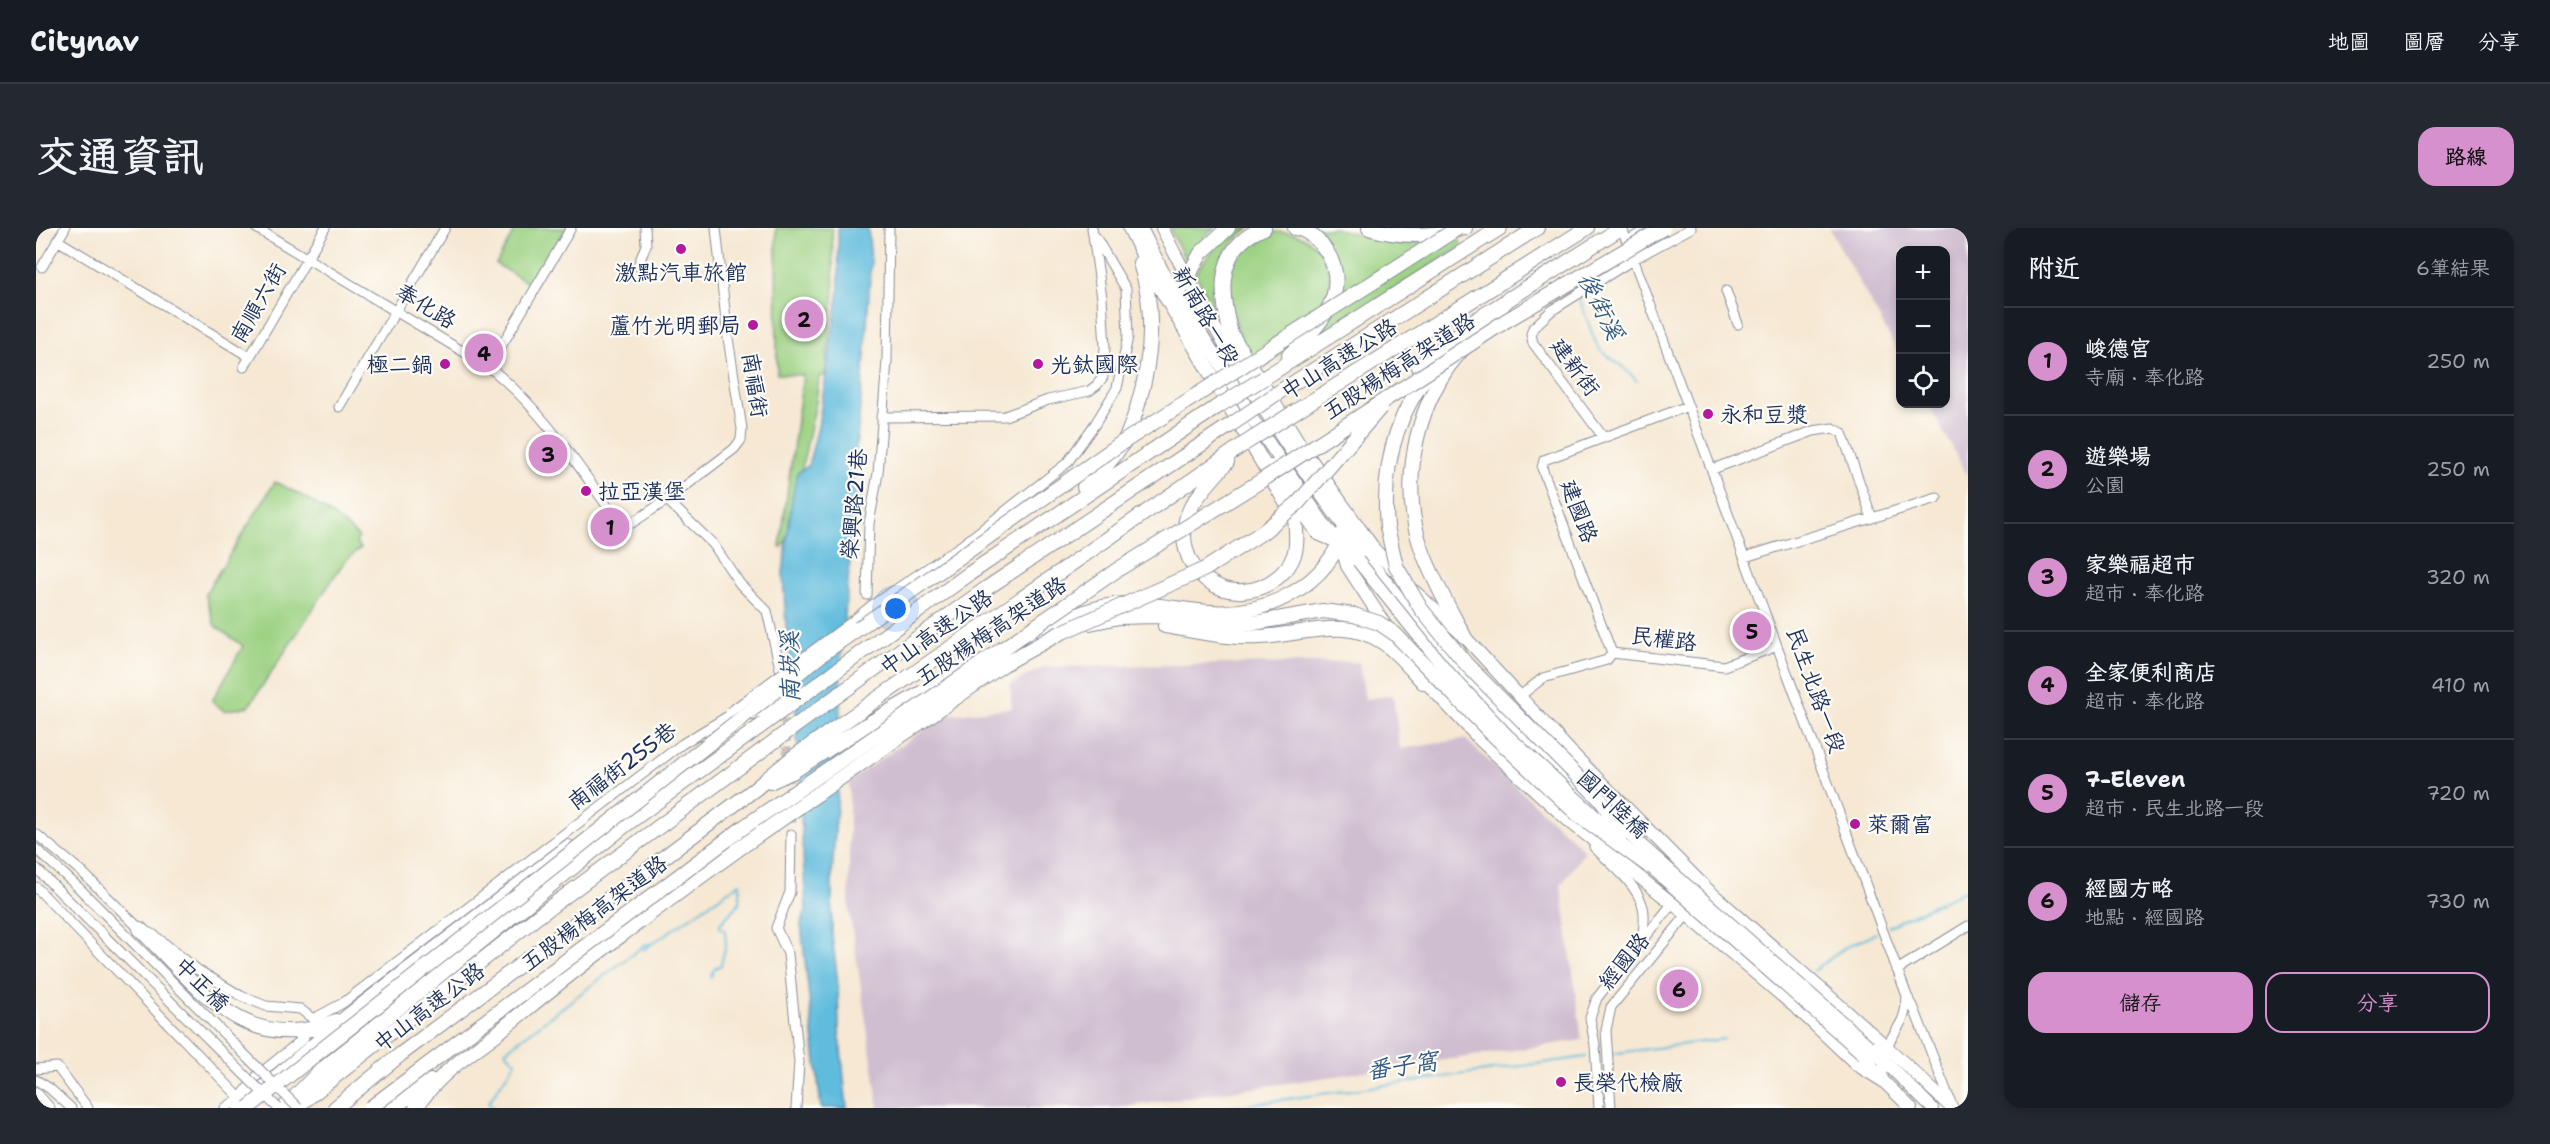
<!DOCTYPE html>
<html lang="zh-TW">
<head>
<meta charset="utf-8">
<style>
	:root { --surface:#171b24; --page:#242831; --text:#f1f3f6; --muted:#9ea1a6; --line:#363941; --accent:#d690ce }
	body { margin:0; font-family:"Shantell Sans","LXGW WenKai TC",sans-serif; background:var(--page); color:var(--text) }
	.controls { position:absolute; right:18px; top:18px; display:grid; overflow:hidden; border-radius:12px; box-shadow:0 3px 9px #0003 }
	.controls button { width:54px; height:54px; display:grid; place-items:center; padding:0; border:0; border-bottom:2px solid var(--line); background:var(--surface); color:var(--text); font:30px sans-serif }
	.you { position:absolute; left:860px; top:381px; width:21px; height:21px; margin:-15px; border:4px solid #fff; border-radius:50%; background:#1a73e8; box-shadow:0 0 0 9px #1a73e833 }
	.badge { display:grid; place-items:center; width:39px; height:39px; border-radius:50%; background:var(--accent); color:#111; font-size:20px; font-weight:700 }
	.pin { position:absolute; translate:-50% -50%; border:3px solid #fff; box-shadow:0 2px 6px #0006 }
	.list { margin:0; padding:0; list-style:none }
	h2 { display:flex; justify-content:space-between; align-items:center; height:78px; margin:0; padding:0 24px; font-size:26px }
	h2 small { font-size:20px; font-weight:400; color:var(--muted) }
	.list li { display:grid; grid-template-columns:39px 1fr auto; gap:18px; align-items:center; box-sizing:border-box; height:108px; padding:0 24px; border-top:2px solid var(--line) }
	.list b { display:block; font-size:22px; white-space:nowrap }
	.list p { margin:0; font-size:20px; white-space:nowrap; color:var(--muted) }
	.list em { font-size:20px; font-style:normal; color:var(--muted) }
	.actions { display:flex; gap:12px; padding:18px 24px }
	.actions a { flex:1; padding:14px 0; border:2px solid var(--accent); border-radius:18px; text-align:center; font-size:21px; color:var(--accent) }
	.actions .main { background:var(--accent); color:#111 }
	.icon { flex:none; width:33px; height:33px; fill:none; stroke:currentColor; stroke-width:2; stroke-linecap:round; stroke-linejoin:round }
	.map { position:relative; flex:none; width:1932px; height:880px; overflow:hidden; border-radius:18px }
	header { display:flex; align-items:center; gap:36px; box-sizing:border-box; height:84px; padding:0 30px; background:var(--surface); border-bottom:2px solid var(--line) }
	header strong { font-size:28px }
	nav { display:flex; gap:33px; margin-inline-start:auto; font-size:21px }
	.intro { display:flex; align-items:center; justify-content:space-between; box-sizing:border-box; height:144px; padding:0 36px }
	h1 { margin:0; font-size:42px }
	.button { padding:15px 27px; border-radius:18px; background:var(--accent); color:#111; font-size:21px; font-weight:700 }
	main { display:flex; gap:36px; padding:0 36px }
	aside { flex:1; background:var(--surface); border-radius:18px; box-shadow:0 3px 9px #0003 }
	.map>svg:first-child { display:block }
	.industrial { fill:#cfbdd0 }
	.green { fill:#9bd182; stroke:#5b8070; stroke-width:1.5 }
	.water { fill:#60bcdd; stroke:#3e769e; stroke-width:1.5 }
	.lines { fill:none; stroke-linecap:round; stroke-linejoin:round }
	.stream { stroke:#60bcdd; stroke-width:2 }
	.minor-tunnel { stroke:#cac3bc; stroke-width:9; stroke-dasharray:9 4.5; stroke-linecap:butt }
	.minor-casing { stroke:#888c98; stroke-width:11 }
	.major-casing { stroke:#888c98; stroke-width:14 }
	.highway-casing { stroke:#888c98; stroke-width:16 }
	.minor { stroke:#fff; stroke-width:9 }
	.major { stroke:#fff; stroke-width:12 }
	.highway { stroke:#fff; stroke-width:14 }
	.minor-bridge-casing { stroke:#888c98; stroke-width:11; stroke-linecap:butt }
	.major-bridge-casing { stroke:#888c98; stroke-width:14; stroke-linecap:butt }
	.highway-bridge-casing { stroke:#888c98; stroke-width:16; stroke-linecap:butt }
	.minor-bridge { stroke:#fff; stroke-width:9 }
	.major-bridge { stroke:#fff; stroke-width:12 }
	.highway-bridge { stroke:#fff; stroke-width:14 }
	.poi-dot { fill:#b5179e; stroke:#fdfcf7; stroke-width:2 }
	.labels { text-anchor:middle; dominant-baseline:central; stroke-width:4.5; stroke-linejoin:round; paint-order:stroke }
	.poi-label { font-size:22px; fill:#1b2f5e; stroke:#fdfcf7; text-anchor:start }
	.street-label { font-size:22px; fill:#1b2f5e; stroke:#fdfcf7 }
	.water-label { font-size:24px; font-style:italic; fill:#305984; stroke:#fdfcf7 }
</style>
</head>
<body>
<header>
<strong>Citynav</strong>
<nav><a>地圖</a><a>圖層</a><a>分享</a></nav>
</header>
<div class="intro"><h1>交通資訊</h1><a class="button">路線</a></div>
<main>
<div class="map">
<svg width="1932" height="880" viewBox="0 0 1932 880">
	<rect width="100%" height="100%" fill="#fdfcf7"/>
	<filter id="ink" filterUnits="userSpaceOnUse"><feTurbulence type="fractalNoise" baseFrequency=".0167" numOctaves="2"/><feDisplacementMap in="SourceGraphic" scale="12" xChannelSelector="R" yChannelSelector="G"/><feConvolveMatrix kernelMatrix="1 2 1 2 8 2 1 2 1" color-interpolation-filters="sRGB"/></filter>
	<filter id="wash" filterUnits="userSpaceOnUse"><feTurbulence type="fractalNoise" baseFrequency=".008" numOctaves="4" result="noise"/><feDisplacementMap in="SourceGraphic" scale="24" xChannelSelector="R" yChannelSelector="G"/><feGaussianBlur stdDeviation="1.35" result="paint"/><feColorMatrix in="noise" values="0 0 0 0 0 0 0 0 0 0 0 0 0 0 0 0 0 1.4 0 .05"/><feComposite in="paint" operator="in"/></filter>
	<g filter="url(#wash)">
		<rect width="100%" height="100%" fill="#f6e8d3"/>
		<path class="industrial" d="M1793,0H1932V248L1892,176H1910V22H1864V127Z
			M1323,434L1329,471L1357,467L1364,521L1429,511L1549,623L1525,657L1546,812L1080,880H843L813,681V553L909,487L976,480L974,457L1008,439Z"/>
		<path class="green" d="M480,0H530L497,58L460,36Z
			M740,0H796L798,63L789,148H783L780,174L750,314L745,320L744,319L767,147L741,146Z
			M1133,0H1178L1164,13L1149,31Z
			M1209,0H1214C1178,23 1179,52 1185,91H1183L1159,45C1173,25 1187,11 1209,0Z
			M1273,0H1298L1353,15L1404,14L1423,11L1426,18L1277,113C1290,97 1312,70 1305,47C1301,35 1281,11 1273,0Z
			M1239,4C1246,5 1255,4 1262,7C1293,18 1303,58 1286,85C1269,109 1244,127 1221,145C1203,110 1171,38 1216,11C1223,7 1232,6 1239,4Z
			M239,254C270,268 298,286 323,309L320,315L325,320L308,334L213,478L188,483L176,473L207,418L179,398L169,366Z"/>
		<path class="water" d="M802,0H832L835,33L829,129L816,262L824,266L823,285L817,298L805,431L803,548L796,646V707L802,756L803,801L811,880H785L765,696L770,682L767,627L759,467L750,398L747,345L756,271L761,245L772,238L782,199L803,62Z"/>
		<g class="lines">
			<path class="stream" d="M1543,70L1559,113L1565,123L1586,138L1601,153
				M1853,698L1932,661
				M607,722L704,655V674L684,696V700L689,702L690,715L685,737L678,741L675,749
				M1777,743L1810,719L1840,705
				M1574,826L1688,811
				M458,880L452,875L480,834L469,823L610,716H616
				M1187,880L1550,829"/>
		</g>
	</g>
	<g filter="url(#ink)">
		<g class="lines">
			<path class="minor-tunnel" d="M748,478L756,596"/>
			<defs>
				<path id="minor" d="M220,0L453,139C505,180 541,236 579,289L589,295H596L631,272L698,221L705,212L706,201L692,110L680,0
					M1587,3L1871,768L1877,778L1917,880
					M21,12L214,129
					M1591,13L1613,0
					M602,38L610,17L609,0
					M6,39L29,0
					M1690,63L1702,96
					M208,139L289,0
					M453,139L535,0
					M303,179L409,0
					M845,189L969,188L1012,172L1053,163L1061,157L1067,149L1069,119L1066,70L1056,0
					M1568,210L1497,115L1495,106L1497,100L1515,83L1598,31L1655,0
					M1677,241L1777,203L1797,200L1806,205L1836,290
					M631,272L677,316L704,356L731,383L746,449L744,450
					M1709,329L1901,270
					M831,367L833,296L842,245L851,133L853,0
					M814,395L835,378L926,317L1031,235L1059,196L1081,160L1092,109L1090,61L1059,8
					M1576,425L1506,240L1508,232L1652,178
					M1576,425L1688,438L1741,418
					M1484,468L1507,450L1571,432L1576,425
					M0,606L46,644L104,701L118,707L162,742L205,768L230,778L264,781L277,791L307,775L646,516L702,482
					M755,606L754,664L740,700L752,726L763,834L760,880
					M1558,619C1574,635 1601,656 1607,679C1610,690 1607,702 1606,713
					M0,621L43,660
					M0,640L28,668
					M0,659L204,870
					M1861,742L1932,698
					M0,841L21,839L52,880
					M0,852L13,860L35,880
					M1847,853C1847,842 1846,830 1850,820C1862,796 1869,797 1871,768
					M0,864L14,880
					M189,880L204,870L221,848L268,810
					M1563,880L1559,817L1554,790L1561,770L1636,676
					M1575,880L1570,802L1575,779L1654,683"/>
				<path id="major" d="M1105,0L1131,52L1204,167L1217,192L1290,299L1322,333
					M1126,0C1232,215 1391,431 1572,588
					M1235,238L1282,306L1301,314
					M1309,300L1335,318L1362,346
					M1305,316L1311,338L1352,401
					M1378,363L1428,408L1535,524L1670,660L1851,819L1916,880
					M1383,447L1445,513L1533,593L1651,687L1765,784L1821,837L1847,853
					M1833,818L1896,880
					M1828,827L1847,853L1875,880"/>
				<path id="highway" d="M1094,0L1116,45L1259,290C1260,302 1262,316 1258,327C1255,336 1249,343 1242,349C1193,389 1128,338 1154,281C1161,267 1181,246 1191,234
					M1228,0C1180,19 1183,63 1195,106L1264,218L1335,318
					M1333,0C1366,10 1397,9 1429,0
					M1141,68L1165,25L1192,0
					M1253,127C1282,100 1316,65 1291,24C1284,13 1272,2 1259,0
					M1383,139L1440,92L1585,0
					M1228,150L1464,0
					M1240,166L1501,0
					M1260,183L1551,0
					M1048,259C1062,247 1075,234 1085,218C1093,207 1097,193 1101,180C1116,132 1120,83 1104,35
					M1351,299C1346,242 1358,189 1394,144
					M1054,395L1083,389L1119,388L1184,395H1218L1287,383L1318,387
					M1129,398C1160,403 1193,411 1224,409C1266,407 1310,388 1348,415C1363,426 1375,441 1387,454
					M1428,408C1413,380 1397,352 1386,322C1365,264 1376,194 1410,142C1428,116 1453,94 1473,70
					M985,414C1014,399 1046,381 1078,377C1110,373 1142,382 1174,384C1232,388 1292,357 1309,300
					M717,485L757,466
					M734,554L756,544L832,496L930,439
					M104,701C161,757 209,831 300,793
					M204,880L313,787L532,619
					M248,880L283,844L592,595L933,346L1181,179
					M259,880L501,689L755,501L951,360L1193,198
					M299,880L365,826L719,561L756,530L1208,216
					M357,880L394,853
					M380,880C401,846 433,827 464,803C540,739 621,680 701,622"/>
			</defs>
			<use href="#minor" class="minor-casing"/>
			<use href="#major" class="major-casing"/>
			<use href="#highway" class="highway-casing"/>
			<use href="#minor" class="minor"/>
			<use href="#major" class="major"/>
			<use href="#highway" class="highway"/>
			<defs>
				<path id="minor-bridge" d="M694,484L814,395
					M43,660L262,880
					M28,668L242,880"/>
				<path id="major-bridge" d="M1322,333L1410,442L1472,508L1584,611
					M1580,595L1833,818
					M1608,633L1828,827"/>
				<path id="highway-bridge" d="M1181,179L1228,150
					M1193,198L1240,166
					M1208,216L1260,183
					M1351,299L1360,338L1385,381L1431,437L1565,572L1580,595
					M1318,387L1343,395L1359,406L1452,502L1540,585L1613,638
					M701,622L968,436L1024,405L1169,341L1227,304L1262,275L1344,180
					M212,880L789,424L1084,216L1422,0
					M334,880L708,599L1081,342L1228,251L1471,92L1627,0"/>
			</defs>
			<use href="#minor-bridge" class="minor-bridge-casing"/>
			<use href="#major-bridge" class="major-bridge-casing"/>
			<use href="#highway-bridge" class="highway-bridge-casing"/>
			<use href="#minor-bridge" class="minor-bridge"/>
			<use href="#major-bridge" class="major-bridge"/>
			<use href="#highway-bridge" class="highway-bridge"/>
		</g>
	</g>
	<g class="poi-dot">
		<circle cx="645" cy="21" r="6"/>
		<circle cx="717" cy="97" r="6"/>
		<circle cx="409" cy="136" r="6"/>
		<circle cx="1002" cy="136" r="6"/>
		<circle cx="1672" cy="186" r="6"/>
		<circle cx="550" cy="263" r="6"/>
		<circle cx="1819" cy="596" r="6"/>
		<circle cx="1525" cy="854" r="6"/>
	</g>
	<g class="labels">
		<g class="poi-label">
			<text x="645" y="44" text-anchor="middle">激點汽車旅館</text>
			<text x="705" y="97" text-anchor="end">蘆竹光明郵局</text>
			<text x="397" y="136" text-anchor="end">極二鍋</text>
			<text x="1014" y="136">光鈦國際</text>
			<text x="1684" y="186">永和豆漿</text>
			<text x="562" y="263">拉亞漢堡</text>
			<text x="1831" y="596">萊爾富</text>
			<text x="1537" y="854">長榮代檢廠</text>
		</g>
		<g class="street-label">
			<text transform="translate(222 75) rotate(-60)">南順六街</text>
			<text transform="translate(390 78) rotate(31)">奉化路</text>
			<text transform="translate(1170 88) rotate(60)">新南路一段</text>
			<text transform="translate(1303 131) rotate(-32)">中山高速公路</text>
			<text transform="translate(1363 138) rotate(-33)">五股楊梅高架道路</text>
			<text transform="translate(1539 139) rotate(53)">建新街</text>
			<text transform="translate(719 157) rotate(81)">南福街</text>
			<text transform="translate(818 276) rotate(-85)">榮興路21巷</text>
			<text transform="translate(1543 283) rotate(69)">建國路</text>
			<text transform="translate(955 403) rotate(-34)">五股楊梅高架道路</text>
			<text transform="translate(900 404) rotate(-35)">中山高速公路</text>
			<text transform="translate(1628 411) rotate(7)">民權路</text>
			<text transform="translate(1780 462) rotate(70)">民生北路一段</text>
			<text transform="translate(586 538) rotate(-37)">南福街255巷</text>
			<text transform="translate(1577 576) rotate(43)">國門陸橋</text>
			<text transform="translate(558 685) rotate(-37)">五股楊梅高架道路</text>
			<text transform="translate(1588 733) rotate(-51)">經國路</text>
			<text transform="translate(166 756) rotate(45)">中正橋</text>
			<text transform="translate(393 779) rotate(-37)">中山高速公路</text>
		</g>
		<g class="water-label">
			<text transform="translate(1565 78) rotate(64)">後街溪</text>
			<text transform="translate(754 439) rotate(-91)">南崁溪</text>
			<text transform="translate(1366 838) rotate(-8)">番子窩</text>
		</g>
	</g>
</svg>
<div class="controls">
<button>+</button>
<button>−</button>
<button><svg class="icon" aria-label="locate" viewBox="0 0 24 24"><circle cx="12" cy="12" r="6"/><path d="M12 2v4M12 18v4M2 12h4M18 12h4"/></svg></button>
</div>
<div class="you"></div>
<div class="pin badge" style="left:574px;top:299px">1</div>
<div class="pin badge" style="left:768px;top:91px">2</div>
<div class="pin badge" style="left:512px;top:226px">3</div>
<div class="pin badge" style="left:448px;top:125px">4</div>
<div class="pin badge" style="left:1716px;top:403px">5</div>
<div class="pin badge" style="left:1643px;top:761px">6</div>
</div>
<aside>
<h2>附近<small>6筆結果</small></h2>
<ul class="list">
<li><span class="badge">1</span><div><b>峻德宮</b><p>寺廟 · 奉化路</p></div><em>250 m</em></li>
<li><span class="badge">2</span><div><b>遊樂場</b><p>公園</p></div><em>250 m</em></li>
<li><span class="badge">3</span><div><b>家樂福超市</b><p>超市 · 奉化路</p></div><em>320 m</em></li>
<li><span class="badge">4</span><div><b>全家便利商店</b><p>超市 · 奉化路</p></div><em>410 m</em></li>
<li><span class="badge">5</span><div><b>7-Eleven</b><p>超市 · 民生北路一段</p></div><em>720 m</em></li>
<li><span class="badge">6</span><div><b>經國方略</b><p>地點 · 經國路</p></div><em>730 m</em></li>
</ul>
<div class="actions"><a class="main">儲存</a><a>分享</a></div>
</aside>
</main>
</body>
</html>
